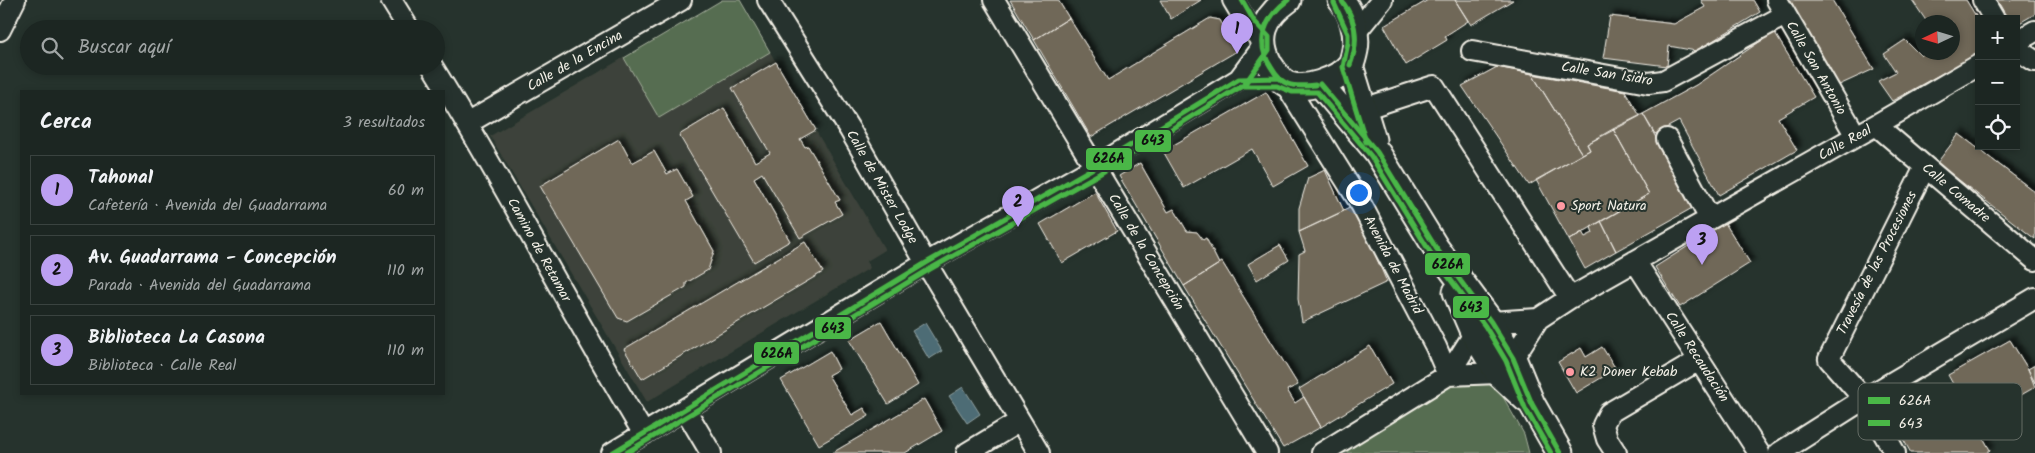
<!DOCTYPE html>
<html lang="es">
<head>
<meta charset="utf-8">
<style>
	:root { --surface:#1c2622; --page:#29322f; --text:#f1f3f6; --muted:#a0a5a5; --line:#3a4340; --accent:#bca0f2 }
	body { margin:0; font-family:Kalam,sans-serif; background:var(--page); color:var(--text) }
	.controls { position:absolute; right:15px; top:15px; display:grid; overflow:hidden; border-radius:0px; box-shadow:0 2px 8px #0003 }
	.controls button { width:45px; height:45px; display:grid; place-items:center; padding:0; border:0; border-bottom:1px solid var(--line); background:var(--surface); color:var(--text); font:25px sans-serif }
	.compass { position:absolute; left:1915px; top:15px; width:45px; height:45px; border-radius:50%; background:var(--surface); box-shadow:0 2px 8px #0003; rotate:266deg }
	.you { position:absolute; left:1358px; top:192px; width:18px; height:18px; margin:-12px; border:4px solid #fff; border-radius:50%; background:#1a73e8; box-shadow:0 0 0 8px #1a73e833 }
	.badge { display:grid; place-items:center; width:32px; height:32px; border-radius:50%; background:var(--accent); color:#111; font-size:16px; font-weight:700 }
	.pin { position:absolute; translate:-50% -41px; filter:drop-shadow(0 1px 2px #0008) }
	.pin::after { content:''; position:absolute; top:26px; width:18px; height:15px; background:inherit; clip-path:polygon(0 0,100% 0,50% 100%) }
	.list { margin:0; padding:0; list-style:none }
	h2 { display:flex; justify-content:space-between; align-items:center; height:65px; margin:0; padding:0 20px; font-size:21px }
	h2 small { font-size:16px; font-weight:400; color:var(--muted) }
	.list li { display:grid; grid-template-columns:32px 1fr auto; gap:15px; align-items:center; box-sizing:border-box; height:70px; margin:0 10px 10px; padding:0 10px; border:1px solid var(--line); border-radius:0px }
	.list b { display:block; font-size:19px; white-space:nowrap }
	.list p { margin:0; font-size:16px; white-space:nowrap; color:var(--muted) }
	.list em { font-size:16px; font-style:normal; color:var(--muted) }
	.icon { flex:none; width:28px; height:28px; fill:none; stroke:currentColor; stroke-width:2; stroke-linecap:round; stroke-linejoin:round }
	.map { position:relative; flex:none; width:2035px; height:453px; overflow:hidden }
	.search { position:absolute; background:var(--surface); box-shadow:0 2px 8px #0003; left:20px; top:20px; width:425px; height:55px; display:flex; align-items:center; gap:12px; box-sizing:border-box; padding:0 18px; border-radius:28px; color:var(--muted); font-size:19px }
	.panel { position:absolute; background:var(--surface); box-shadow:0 2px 8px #0003; left:20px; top:90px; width:425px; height:305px; border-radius:0px }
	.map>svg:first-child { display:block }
	.built { fill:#3c433a }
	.green { fill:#566d51; stroke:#a5af9c }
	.water { fill:#4e6c74; stroke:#90a1a2 }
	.building { fill:#706759; stroke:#f4f1e8; filter:url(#shadow) }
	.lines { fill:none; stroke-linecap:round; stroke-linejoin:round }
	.minor-casing { stroke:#f4f1e8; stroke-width:24 }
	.major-casing { stroke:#f4f1e8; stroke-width:29 }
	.minor { stroke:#26332d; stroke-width:20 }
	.major { stroke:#26332d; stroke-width:25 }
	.bus-1-casing { stroke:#26332d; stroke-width:9 }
	.bus-2-casing { stroke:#26332d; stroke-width:9 }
	.bus-1 { stroke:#4ab747; stroke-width:5 }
	.bus-2 { stroke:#4ab747; stroke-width:5 }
	.poi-dot { fill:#ff9aa2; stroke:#26332d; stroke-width:2 }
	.labels { text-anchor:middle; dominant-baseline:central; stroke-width:4; stroke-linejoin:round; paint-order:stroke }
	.street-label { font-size:14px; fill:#f4f1e8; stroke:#26332d }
	.poi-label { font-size:14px; fill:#f4f1e8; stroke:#26332d; text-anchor:start }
	.key { fill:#26332d; stroke:#646c65; stroke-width:1 }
	.key-label { font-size:14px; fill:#f4f1e8 }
	.line-badge { stroke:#26332d; stroke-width:2 }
	.pale-badge-label { font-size:14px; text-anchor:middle; font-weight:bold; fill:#111 }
</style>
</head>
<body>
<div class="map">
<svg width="2035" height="453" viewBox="0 0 2035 453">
	<defs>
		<filter id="shadow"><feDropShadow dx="4.5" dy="-4.5" stdDeviation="2.5" flood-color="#0009"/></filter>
	</defs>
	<rect width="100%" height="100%" fill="#26332d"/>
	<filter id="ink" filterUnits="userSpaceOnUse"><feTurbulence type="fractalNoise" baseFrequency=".02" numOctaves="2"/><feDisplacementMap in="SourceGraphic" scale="10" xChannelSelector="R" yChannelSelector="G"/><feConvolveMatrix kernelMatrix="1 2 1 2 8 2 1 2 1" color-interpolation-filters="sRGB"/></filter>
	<g filter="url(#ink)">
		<path class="built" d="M722,0H740L885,250L867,261L870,268L647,402L490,136Z"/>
		<path class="green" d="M722,0H740L770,52L659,118L624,58Z
			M1494,381L1524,434L1529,453H1334L1446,383Z"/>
		<path class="water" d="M925,323L942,351L929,359L912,331Z
			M963,387L980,414L967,423L949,396Z"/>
		<path class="building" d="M1010,0H1058L1069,18L1034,40Z
			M1160,0H1201L1171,19Z
			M1428,0H1455L1468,21L1445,36L1447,40L1406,65L1384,26Z
			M1455,0H1513L1471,25Z
			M1701,0H1753L1760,12L1696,51L1669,46L1667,66L1603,58L1610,16L1674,24L1705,7Z
			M1781,0H1832L1874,69L1837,86Z
			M1912,0H1966L1979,21V53L1892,101L1878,81L1896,72L1884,54L1905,40L1921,56L1925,52H1952V22H1927Z
			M1997,0H2035V14L2016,25V19H2008Z
			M1069,18L1108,80L1210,18L1220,20L1237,51L1091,137L1034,40Z
			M1774,32L1814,97L1778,118L1797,150L1719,195L1679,121L1655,134L1643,114L1696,85Z
			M776,62L816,130L800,139L805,147L808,146L840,200L835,202L842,214L800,238L762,173L754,178L790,241L754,262L679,135L724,108L755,162L770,153L732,88Z
			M1497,67L1532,74L1582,154L1529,185L1462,86Z
			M1532,74L1625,91L1640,116L1587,144L1590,150L1582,154Z
			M1266,92L1308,166L1273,186L1252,149L1184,188L1163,151Z
			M1643,114L1694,207L1616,251L1601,221L1649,194L1613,129Z
			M1613,129L1649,194L1569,240L1536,180L1590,150L1587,144Z
			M1959,134L2035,192V239L1937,163Z
			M619,139L632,163L654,151L667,174L677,169L693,197L686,201L714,251L708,270L686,283V287L627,321L618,318L540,186Z
			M1140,163L1168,212L1174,209L1187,231L1197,232L1203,240L1206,238L1219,264L1184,286L1119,176Z
			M1325,170L1344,211L1299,232V208L1308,178Z
			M1095,192L1117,231L1062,263L1040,224Z
			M1354,206L1387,282L1302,322L1298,299L1299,254L1305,251L1299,232Z
			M1601,221L1616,251L1585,269L1569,240L1582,232L1585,237L1593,233L1591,227Z
			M1725,223L1750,263L1680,307L1655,267Z
			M805,242L823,272L642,379L624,349Z
			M1280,245L1289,260L1257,280L1248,264Z
			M1222,262L1298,385L1287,390L1295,403L1304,397L1321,427L1283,448L1184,286Z
			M881,321L918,385L888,404L849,340Z
			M2010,340L2028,369L2035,387L1974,422L1948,375Z
			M1370,346L1392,384L1321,427L1299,389Z
			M1602,347L1616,369L1576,393L1558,362L1581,348L1586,357Z
			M830,351L839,369L828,375L852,415L864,408L869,416L819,445L781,380Z
			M2035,365V383L2028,369Z
			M924,399L942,431L905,453H832Z
			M1965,405L1990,450L1986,453H1911L1903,439Z"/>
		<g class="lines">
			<defs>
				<path id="minor" d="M391,0L409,29
					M768,0L850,130L926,263L1039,453
					M994,0L1267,453
					M1233,0L1248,25L1262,41
					M1777,0L1856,136
					M1983,0L1994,19
					M0,30L15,0
					M1356,32L1382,0
					M2016,42L2035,31
					M2016,49L2035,61
					M1472,51L1648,83L1663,81L1785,15
					M432,66C507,186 571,313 644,434
					M1285,83L1362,206L1436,347L1448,375
					M1363,109L1434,86L1570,298
					M468,123L681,0
					M1876,125L2035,260
					M1667,139L1710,219
					M1635,261L1759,453
					M1491,322L1538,319
					M1513,358L1538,319L1570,298L1876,125L1979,65
					M1448,375L1498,373
					M685,409L711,453
					M612,453L926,263L1095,167L1239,79L1262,48
					M967,453L1020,421
					M1322,453L1448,375L1474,334
					M1616,453L1607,439L1603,425L1609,413L1699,360
					M1779,453L1864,399L2035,298
					M1895,453L1864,399L1829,359L1925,167"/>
				<path id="major" d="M1288,0C1264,17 1255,38 1270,65C1274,71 1279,79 1285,83C1302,93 1339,80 1351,64C1353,60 1354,55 1355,50C1358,34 1352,12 1341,0
					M1350,65L1373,140
					M1320,84L1377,152L1436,248L1491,322L1513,358L1532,404L1560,453
					M1456,292L1474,334L1498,373L1526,399"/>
			</defs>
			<use href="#minor" class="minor-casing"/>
			<use href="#major" class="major-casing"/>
			<use href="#minor" class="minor"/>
			<use href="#major" class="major"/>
			<defs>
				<path id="bus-1" d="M1288,0C1265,17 1254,42 1271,67C1275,74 1280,81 1288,84C1296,87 1306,86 1315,85
					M1341,0C1357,20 1359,42 1350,65
					M1320,84L1377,152L1436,248L1491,322L1513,358L1532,404L1560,453
					M612,453L926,263L1095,167L1239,79L1279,78"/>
				<path id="bus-2" d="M1334,3L1348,34V43L1343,67L1366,142
					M1215,102L1244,85L1269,50V37L1254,21L1242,0
					M626,453L930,269L1099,174L1241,86H1277L1292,92H1317L1371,156L1430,252L1485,326L1506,361L1525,408L1551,453"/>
			</defs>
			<use href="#bus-1" class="bus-1-casing"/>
			<use href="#bus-2" class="bus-2-casing"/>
			<use href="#bus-1" class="bus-1"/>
			<use href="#bus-2" class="bus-2"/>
		</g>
	</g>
	<g class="poi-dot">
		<circle cx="1561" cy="206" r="5"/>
		<circle cx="1570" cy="372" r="5"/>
	</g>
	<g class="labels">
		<g class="street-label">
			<text transform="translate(575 61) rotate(-30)">Calle de la Encina</text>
			<text transform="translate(1816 68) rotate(60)">Calle San Antonio</text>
			<text transform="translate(1607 74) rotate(9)">Calle San Isidro</text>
			<text transform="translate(1845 143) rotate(-29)">Calle Real</text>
			<text transform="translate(882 187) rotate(60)">Calle de Mister Lodge</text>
			<text transform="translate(1956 193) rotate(40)">Calle Comadre</text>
			<text transform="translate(539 250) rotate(61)">Camino de Retamar</text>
			<text transform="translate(1146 252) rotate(59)">Calle de la Concepción</text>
			<text transform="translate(1877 263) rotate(-63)">Travesía de las Procesiones</text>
			<text transform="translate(1393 265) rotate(62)">Avenida de Madrid</text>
			<text transform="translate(1697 357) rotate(57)">Calle Recaudación</text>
		</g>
		<g class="poi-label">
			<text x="1571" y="206">Sport Natura</text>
			<text x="1580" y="372">K2 Doner Kebab</text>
		</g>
	</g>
	<rect x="1858" y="383" width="164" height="57" rx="8" class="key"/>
	<rect x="1868" y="397" width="22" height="7" fill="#4ab747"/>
	<rect x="1868" y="420" width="22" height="6" fill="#4ab747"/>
	<g class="key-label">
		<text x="1899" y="405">626A</text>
		<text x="1899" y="428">643</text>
	</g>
	<g class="line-badge">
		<rect x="1134" y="129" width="38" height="24" rx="5" fill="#4ab747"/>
		<rect x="1085" y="147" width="48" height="24" rx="5" fill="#4ab747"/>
		<rect x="1424" y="252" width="47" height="24" rx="5" fill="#4ab747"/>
		<rect x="1452" y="295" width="38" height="24" rx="5" fill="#4ab747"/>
		<rect x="814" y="316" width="38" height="24" rx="5" fill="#4ab747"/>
		<rect x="753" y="341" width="47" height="24" rx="5" fill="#4ab747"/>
	</g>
	<g class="pale-badge-label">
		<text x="1153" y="145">643</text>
		<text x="1109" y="163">626A</text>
		<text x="1448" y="269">626A</text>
		<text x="1471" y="312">643</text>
		<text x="833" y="333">643</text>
		<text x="777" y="358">626A</text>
	</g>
</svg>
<div class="controls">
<button>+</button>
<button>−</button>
<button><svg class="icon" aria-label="locate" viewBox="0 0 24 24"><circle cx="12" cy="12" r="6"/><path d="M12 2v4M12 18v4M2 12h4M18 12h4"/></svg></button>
</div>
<svg class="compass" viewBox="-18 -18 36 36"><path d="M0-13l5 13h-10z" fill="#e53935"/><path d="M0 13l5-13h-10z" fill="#a0a5a5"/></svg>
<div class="you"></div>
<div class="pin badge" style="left:1237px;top:54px">1</div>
<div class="pin badge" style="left:1018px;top:227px">2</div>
<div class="pin badge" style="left:1702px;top:265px">3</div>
<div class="search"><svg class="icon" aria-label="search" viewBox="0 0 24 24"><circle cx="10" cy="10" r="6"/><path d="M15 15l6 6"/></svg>Buscar aquí</div>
<section class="panel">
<h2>Cerca<small>3 resultados</small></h2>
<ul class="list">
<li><span class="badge">1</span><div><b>Tahona1</b><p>Cafetería · Avenida del Guadarrama</p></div><em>60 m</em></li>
<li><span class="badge">2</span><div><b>Av. Guadarrama - Concepción</b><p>Parada · Avenida del Guadarrama</p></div><em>110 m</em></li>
<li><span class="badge">3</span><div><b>Biblioteca La Casona</b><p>Biblioteca · Calle Real</p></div><em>110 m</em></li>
</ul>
</section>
</div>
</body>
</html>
